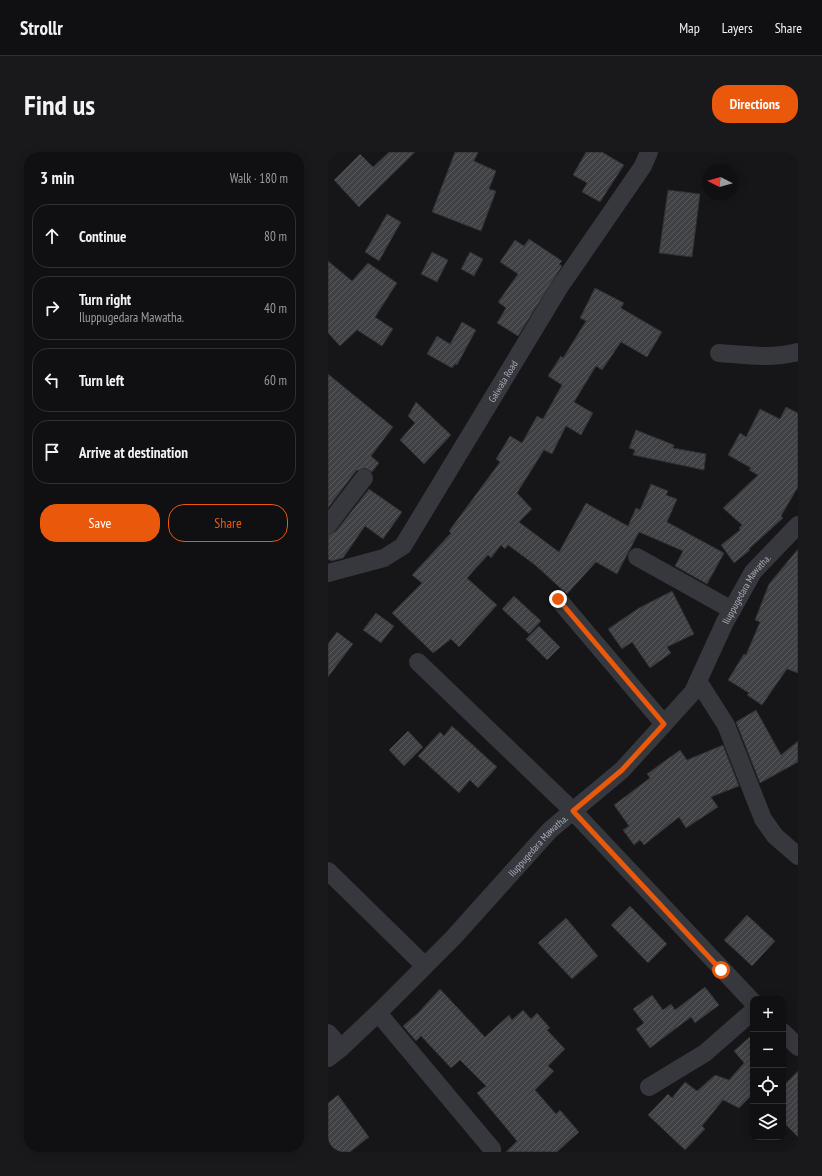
<!DOCTYPE html>
<html lang="en">
<head>
<meta charset="utf-8">
<style>
	:root { --surface:#101012; --page:#19191b; --text:#f1f3f6; --muted:#9c9d9f; --line:#303032; --accent:#ea580c }
	body { margin:0; font-family:"PT Sans Narrow",sans-serif; background:var(--page); color:var(--text) }
	.controls { position:absolute; right:12px; bottom:12px; display:grid; overflow:hidden; border-radius:8px; box-shadow:0 2px 10px #0003 }
	.controls button { width:36px; height:36px; display:grid; place-items:center; padding:0; border:0; border-bottom:1px solid var(--line); background:var(--surface); color:var(--text); font:20px sans-serif }
	.compass { position:absolute; left:374px; top:12px; width:36px; height:36px; border-radius:50%; background:var(--surface); box-shadow:0 2px 10px #0003; rotate:276deg }
	.stop { position:absolute; width:12px; height:12px; margin:-9px; border:3px solid #ea580c; border-radius:50%; background:#fff }
	.stop.end { background:#ea580c; border-color:#fff; box-shadow:0 1px 4px #0008 }
	.list { margin:0; padding:0; list-style:none }
	h2 { display:flex; justify-content:space-between; align-items:center; height:52px; margin:0; padding:0 16px; font-size:17px }
	h2 small { font-size:13px; font-weight:400; color:var(--muted) }
	.list li { display:grid; grid-template-columns:26px 1fr auto; gap:12px; align-items:center; box-sizing:border-box; height:64px; margin:0 8px 8px; padding:0 8px; border:1px solid var(--line); border-radius:16px }
	.list b { display:block; font-size:15px; white-space:nowrap }
	.list p { margin:0; font-size:13px; white-space:nowrap; color:var(--muted) }
	.list em { font-size:13px; font-style:normal; color:var(--muted) }
	.actions { display:flex; gap:8px; padding:12px 16px }
	.actions a { flex:1; padding:9px 0; border:1px solid var(--accent); border-radius:16px; text-align:center; font-size:14px; color:var(--accent) }
	.actions .main { background:var(--accent); color:#fff }
	.icon { flex:none; width:22px; height:22px; fill:none; stroke:currentColor; stroke-width:2; stroke-linecap:round; stroke-linejoin:round }
	.map { position:relative; flex:none; width:470px; height:1000px; overflow:hidden; border-radius:16px }
	header { display:flex; align-items:center; gap:24px; box-sizing:border-box; height:56px; padding:0 20px; background:var(--surface); border-bottom:1px solid var(--line) }
	header strong { font-size:19px }
	nav { display:flex; gap:22px; margin-inline-start:auto; font-size:14px }
	.intro { display:flex; align-items:center; justify-content:space-between; box-sizing:border-box; height:96px; padding:0 24px }
	h1 { margin:0; font-size:28px }
	.button { padding:10px 18px; border-radius:16px; background:var(--accent); color:#fff; font-size:14px; font-weight:700 }
	main { display:flex; gap:24px; padding:0 24px }
	aside { flex:1; background:var(--surface); border-radius:16px; box-shadow:0 2px 10px #0003 }
	.map>svg:first-child { display:block }
	.building { fill:url(#building-hatch); stroke:#303034 }
	.lines { fill:none; stroke-linecap:round; stroke-linejoin:round }
	.minor { stroke:#37383d; stroke-width:18 }
	.route { stroke:#ea580c; stroke-width:5 }
	.labels { text-anchor:middle; dominant-baseline:central; stroke-width:3.5; stroke-linejoin:round; paint-order:stroke }
	.street-label { font-size:10px; fill:#a8adb8; stroke:#111113 }
</style>
</head>
<body>
<header>
<strong>Strollr</strong>
<nav><a>Map</a><a>Layers</a><a>Share</a></nav>
</header>
<div class="intro"><h1>Find us</h1><a class="button">Directions</a></div>
<main>
<aside>
<h2>3 min<small>Walk · 180 m</small></h2>
<ul class="list">
<li><svg class="icon" aria-label="ahead" viewBox="0 0 24 24"><path d="M12 20V5M6 11l6-6 6 6"/></svg><div><b>Continue</b></div><em>80 m</em></li>
<li><svg class="icon" aria-label="right" viewBox="0 0 24 24"><path d="M7 20v-9h11M14 6l5 5-5 5"/></svg><div><b>Turn right</b><p>Iluppugedara Mawatha.</p></div><em>40 m</em></li>
<li><svg class="icon" aria-label="left" viewBox="0 0 24 24"><path d="M17 20v-9H6M10 6l-5 5 5 5"/></svg><div><b>Turn left</b></div><em>60 m</em></li>
<li><svg class="icon" aria-label="arrive" viewBox="0 0 24 24"><path d="M6 21V4h12l-3 4 3 4H6"/></svg><div><b>Arrive at destination</b></div></li>
</ul>
<div class="actions"><a class="main">Save</a><a>Share</a></div>
</aside>
<div class="map">
<svg width="470" height="1000" viewBox="0 0 470 1000">
	<defs>
		<pattern id="building-hatch" width="6" height="6" patternUnits="userSpaceOnUse"><rect width="6" height="6" fill="#404145"/><path d="M-1 1l2-2M0 6l6-6M5 7l2-2" fill="none" stroke="#595a5e"/></pattern>
	</defs>
	<rect width="100%" height="100%" fill="#161618"/>
	<path class="building" d="M61,0H87L31,55L6,28L32,2L45,15Z
		M127,0H150L146,9L168,19L161,37L168,39L153,79L104,60Z
		M258,0H274L296,13L272,50L254,40L259,31L245,23Z
		M340,38L372,42L364,105L331,101Z
		M59,62L73,70L51,109L37,100Z
		M201,87L234,109L231,112L234,114L190,184L169,171L178,156L170,150L190,122L172,110L187,88L196,94Z
		M104,100L120,108L109,130L93,122Z
		M142,100L155,107L146,124L133,117Z
		M0,109L24,129L40,111L69,131L47,165L65,177L54,194L29,178L12,194L0,181Z
		M267,136L296,151L293,156L334,180L319,205L293,190L274,218L268,214L246,250L265,261L253,283L238,274L224,302L216,298L189,341L204,357L191,370L231,400L258,351L300,374L308,356L312,358L323,332L340,339L338,343L349,347L339,370L396,401L379,432L347,414L355,399L311,380L289,422L268,410L239,442L207,413L180,393L177,397L173,393L163,406L160,403L139,426L169,453L131,495L123,487L105,501L64,461L94,431L84,423L123,381L121,379L172,310L168,307L182,284L194,291L209,264L215,267L234,233L220,224L233,204L235,206L258,169L252,166Z
		M134,170L148,178L129,213L127,212L124,216L99,202L109,184L122,192Z
		M0,222L65,275L43,304L51,311L44,320L37,316L28,319L0,356Z
		M88,250L123,283L96,312L72,288L87,271L80,264Z
		M458,255L470,261V335L453,364L455,366L421,397L422,398L406,411L393,393L412,378L411,376L414,373L395,356L430,323L421,318L423,316L400,303L412,281L418,285L432,257L452,267Z
		M308,278L346,293L345,296L378,302L376,318L305,303L307,298L301,296Z
		M41,337L74,360L55,387L37,374L15,406L3,409L0,407V383L8,379Z
		M470,397V521L459,517L434,553L419,543L421,541L400,528L416,502L418,503L432,470L427,468L441,432Z
		M344,439L366,482L339,495L343,501L322,516L304,490L294,497L280,477L311,456Z
		M186,444L213,469L201,482L174,457Z
		M48,461L66,474L53,491L35,478Z
		M211,474L232,495L219,508L198,487Z
		M9,480L25,492L0,525V492Z
		M428,558L453,603L470,589V610L432,631L408,570Z
		M124,574L169,615L150,636L142,628L131,641L90,604L112,580L116,584Z
		M80,579L95,595L76,614L61,598Z
		M395,593L411,634L383,645L390,655L358,676L351,665L316,693L312,688L306,693L295,678L301,674L286,653L322,626L319,622L352,598L359,608Z
		M302,754L339,792L320,811L283,773Z
		M419,763L447,789L424,814L396,788Z
		M238,766L270,804L244,827L210,791Z
		M377,835L391,853L367,871L363,865L322,896L308,877L316,871L305,857L324,843L335,858L343,852L347,858Z
		M112,837L157,885L181,863L184,868L195,858L203,867L209,861L222,876L219,878L237,897L220,914L226,919L207,938L228,962L232,958L251,980L229,1000H178L189,989L149,941L158,934L132,908L123,916L93,884L88,889L75,874L90,861Z
		M425,882V942L411,956L395,948L374,974L377,977L357,998L320,963L340,942L344,946L357,930L369,939L387,923L401,928L416,911L406,899Z
		M470,919V985L455,970V934Z
		M10,943L41,985L22,1000H0V951Z"/>
	<g class="lines">
		<g class="minor">
			<path d="M391,201C418,203 444,207 470,200"/>
			<path d="M0,373L36,326"/>
			<path d="M309,405L404,458"/>
			<path id="s1" d="M0,421L56,406L75,394L231,136L315,14L321,0"/>
			<path d="M230,447L336,572"/>
			<path d="M90,510L245,659L425,850"/>
			<path d="M370,529L398,573L435,667L447,684L470,704"/>
			<path d="M0,719L97,814"/>
			<path d="M50,861L164,997V1000"/>
			<path d="M455,880L470,895"/>
			<path d="M0,881L13,896"/>
			<path id="s2" d="M0,906L13,896L50,861L125,786L222,678L294,618L365,540L397,470L425,420L470,373"/>
			<path d="M321,935L377,901L425,859"/>
		</g>
	</g>
	<g class="lines">
		<path class="route" d="M230,447L336,572L294,618L245,659L393,818"/>
	</g>
	<g class="labels">
		<g class="street-label">
			<text stroke="none"><textPath href="#s1" startOffset="273">Galwala Road</textPath></text>
			<text stroke="none"><textPath href="#s2" startOffset="634">Iluppugedara Mawatha.</textPath></text>
			<text stroke="none"><textPath href="#s2" startOffset="299">Iluppugedara Mawatha.</textPath></text>
		</g>
	</g>
</svg>
<div class="controls">
<button>+</button>
<button>−</button>
<button><svg class="icon" aria-label="locate" viewBox="0 0 24 24"><circle cx="12" cy="12" r="6"/><path d="M12 2v4M12 18v4M2 12h4M18 12h4"/></svg></button>
<button><svg class="icon" aria-label="layers" viewBox="0 0 24 24"><path d="M12 4l9 5-9 5-9-5zM3 14l9 5 9-5"/></svg></button>
</div>
<svg class="compass" viewBox="-18 -18 36 36"><path d="M0-13l5 13h-10z" fill="#e53935"/><path d="M0 13l5-13h-10z" fill="#9c9d9f"/></svg>
<div class="stop" style="left:393px;top:818px"></div>
<div class="stop end" style="left:230px;top:447px"></div>
</div>
</main>
</body>
</html>
